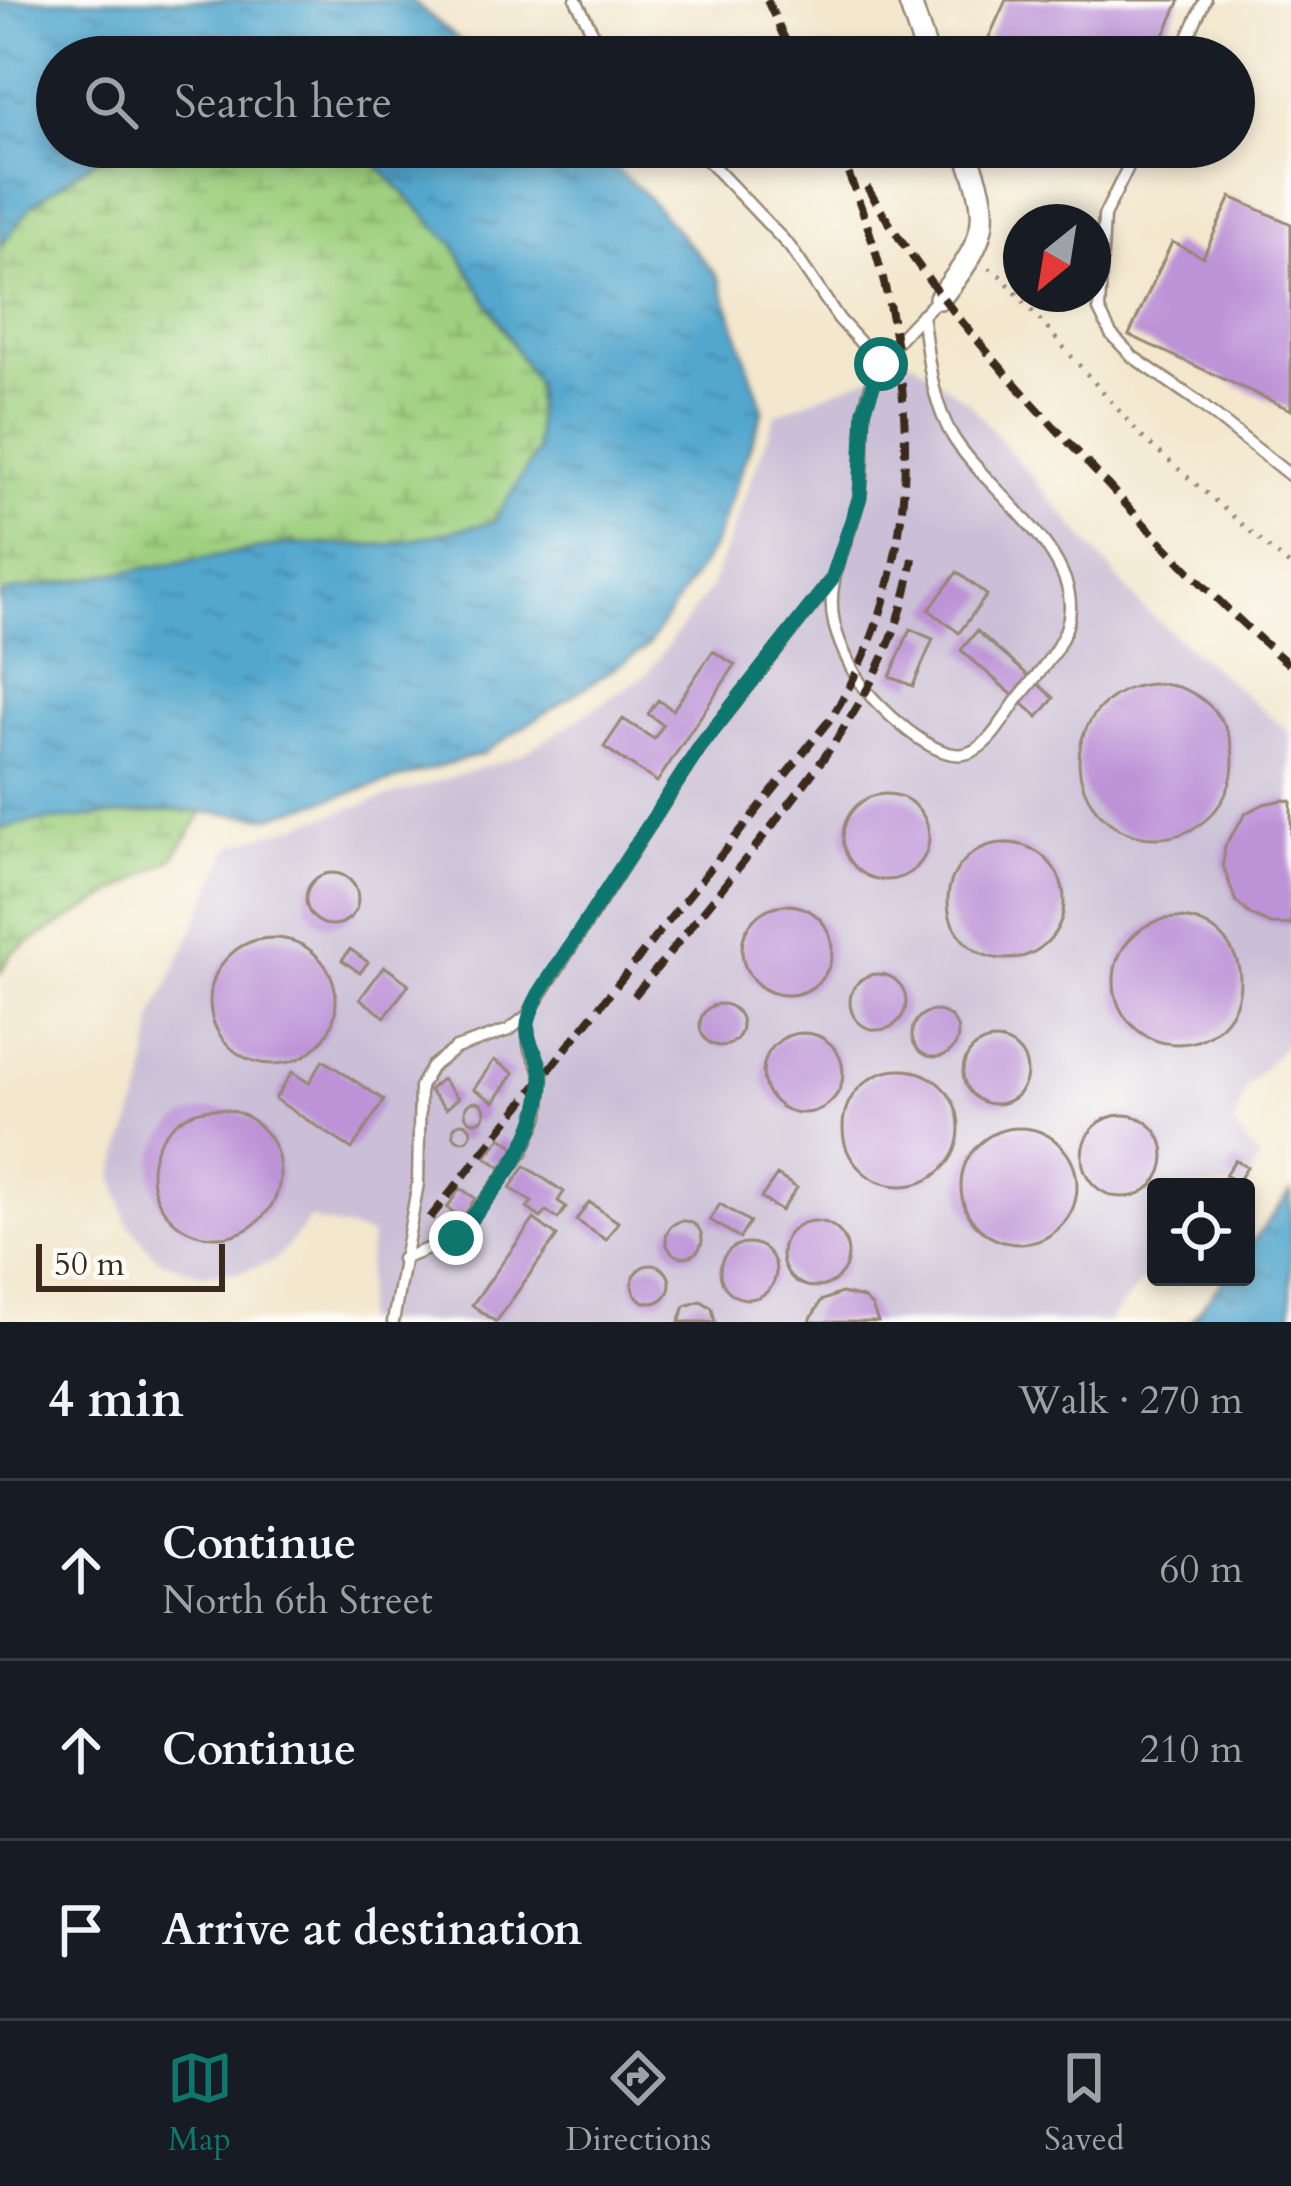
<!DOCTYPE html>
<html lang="en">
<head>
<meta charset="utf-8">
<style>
	:root { --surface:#171b24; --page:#242831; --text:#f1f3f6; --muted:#9ea1a6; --line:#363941; --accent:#0f766e }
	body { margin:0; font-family:Cardo,serif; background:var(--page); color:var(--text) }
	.controls { position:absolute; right:36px; bottom:36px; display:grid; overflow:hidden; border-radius:12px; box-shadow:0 6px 18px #0003 }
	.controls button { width:108px; height:108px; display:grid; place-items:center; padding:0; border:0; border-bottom:3px solid var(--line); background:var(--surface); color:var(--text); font:60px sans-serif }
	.compass { position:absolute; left:1003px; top:204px; width:108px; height:108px; border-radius:50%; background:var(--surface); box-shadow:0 6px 18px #0003; rotate:210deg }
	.scale { position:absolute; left:36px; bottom:30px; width:189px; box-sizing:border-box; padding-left:12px; border:6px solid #3b2a1e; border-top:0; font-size:33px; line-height:42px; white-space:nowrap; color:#3b2a1e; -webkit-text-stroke:9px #fdfcf7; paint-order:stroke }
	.stop { position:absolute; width:36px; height:36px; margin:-27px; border:9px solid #0f766e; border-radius:50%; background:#fff }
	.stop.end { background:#0f766e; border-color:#fff; box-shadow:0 3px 12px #0008 }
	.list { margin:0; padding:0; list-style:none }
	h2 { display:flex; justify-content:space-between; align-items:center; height:156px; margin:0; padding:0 48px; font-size:51px }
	h2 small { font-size:39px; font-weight:400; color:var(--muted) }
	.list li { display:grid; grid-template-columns:78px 1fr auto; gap:36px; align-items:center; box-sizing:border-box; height:180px; padding:0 48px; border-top:3px solid var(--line) }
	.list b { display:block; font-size:45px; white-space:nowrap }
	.list p { margin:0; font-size:39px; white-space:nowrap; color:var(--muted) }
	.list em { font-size:39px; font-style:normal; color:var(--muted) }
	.icon { flex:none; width:66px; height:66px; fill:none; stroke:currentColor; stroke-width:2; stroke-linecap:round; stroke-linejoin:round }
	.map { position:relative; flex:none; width:1291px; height:1322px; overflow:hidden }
	.search { position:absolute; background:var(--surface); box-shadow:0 6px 18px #0003; left:36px; right:36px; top:36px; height:132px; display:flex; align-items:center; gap:30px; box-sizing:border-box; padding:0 42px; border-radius:66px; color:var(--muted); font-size:45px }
	.sheet { height:696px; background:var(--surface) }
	nav { display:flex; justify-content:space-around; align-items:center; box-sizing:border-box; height:168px; border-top:3px solid var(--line); background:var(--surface); font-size:33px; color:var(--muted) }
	nav a { display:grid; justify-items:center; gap:6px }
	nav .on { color:var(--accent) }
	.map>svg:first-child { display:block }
	.industrial { fill:#cabfd6 }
	.wetland { fill:url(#wetland-marsh); stroke:#6d7d4e; stroke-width:3 }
	.water { fill:url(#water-ripples); stroke:#466876; stroke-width:3 }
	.building { fill:#bd93d7 }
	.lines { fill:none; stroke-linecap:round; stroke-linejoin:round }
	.service-casing { stroke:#978876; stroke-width:15 }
	.minor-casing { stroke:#978876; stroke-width:26 }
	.path { stroke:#978876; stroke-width:4.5; stroke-dasharray:3 9; stroke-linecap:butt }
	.service { stroke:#fff; stroke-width:10 }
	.minor { stroke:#fff; stroke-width:21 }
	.rail { stroke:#3b2a1e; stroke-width:8; stroke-dasharray:18 9; stroke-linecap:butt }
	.route { stroke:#0f766e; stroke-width:15 }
</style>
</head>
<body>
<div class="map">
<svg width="1291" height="1322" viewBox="0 0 1291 1322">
	<defs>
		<pattern id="wetland-marsh" width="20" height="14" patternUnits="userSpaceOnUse" patternTransform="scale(3)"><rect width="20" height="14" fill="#9fd07f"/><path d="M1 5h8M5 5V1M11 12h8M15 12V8" fill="none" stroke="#83a967"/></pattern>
		<pattern id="water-ripples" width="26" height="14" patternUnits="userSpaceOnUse" patternTransform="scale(3)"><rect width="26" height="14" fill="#52a7ce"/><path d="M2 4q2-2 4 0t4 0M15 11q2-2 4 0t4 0" fill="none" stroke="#4588a7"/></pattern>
	</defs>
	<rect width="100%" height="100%" fill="#fdfcf7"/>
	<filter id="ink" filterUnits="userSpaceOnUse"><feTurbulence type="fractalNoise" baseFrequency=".00833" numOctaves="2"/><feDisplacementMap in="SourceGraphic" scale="24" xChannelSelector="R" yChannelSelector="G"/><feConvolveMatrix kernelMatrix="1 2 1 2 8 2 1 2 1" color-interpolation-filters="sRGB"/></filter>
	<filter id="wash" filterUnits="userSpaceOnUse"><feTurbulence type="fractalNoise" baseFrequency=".004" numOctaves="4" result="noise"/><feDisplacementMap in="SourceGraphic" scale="48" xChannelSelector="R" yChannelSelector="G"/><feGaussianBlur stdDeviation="2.7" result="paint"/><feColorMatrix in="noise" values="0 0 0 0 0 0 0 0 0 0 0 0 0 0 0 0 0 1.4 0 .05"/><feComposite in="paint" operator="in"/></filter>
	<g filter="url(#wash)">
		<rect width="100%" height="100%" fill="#f3e7cd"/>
		<path class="industrial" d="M912,360L969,403L1145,610L1291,734V1038L1247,1087L1233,1125L1259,1158L1246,1187H1156V1264L1108,1322H362L371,1235L310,1219L275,1261L240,1272L202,1274L157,1259L127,1222L113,1176L144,1085L154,1015L231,846L522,755L646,675L711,587L776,414Z"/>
		<path class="wetland" d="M113,147H359L453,244L536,384L537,452L494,522L390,545L287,544L8,592L0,598V247L32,205Z
			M174,810L204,811L172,859L12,952L0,973V829L29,822Z"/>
		<path class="water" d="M0,0H411L480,57H57V147H113L32,205L0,247Z
			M359,147H589L642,191L719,278L763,410L714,546L647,647L482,754L270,817L174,810L29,822L0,829V598L7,592L287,544L390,545L493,522L537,452L536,384L453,244Z
			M1291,1192V1322H1190L1225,1277H1246V1250Z"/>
		<g id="blocks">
			<path class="building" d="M1006,0H1180L1154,57H980Z
				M1231,197L1291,224V410L1129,335L1172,242L1203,257Z
				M957,572L987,595L959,633L929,610Z
				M910,629L933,639L913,686L890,677Z
				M977,631L1054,698L1038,717L961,650Z
				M713,651L735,665L657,782L604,747L623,719L654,739L663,725L648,714L658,700L673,710Z
				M1079 761a77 77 0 1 1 154 0a77 77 0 1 1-154 0Z
				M843 837a43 43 0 1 1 86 0a43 43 0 1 1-86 0Z
				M1283,800L1291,801V925L1271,924L1251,915L1236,902L1223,865L1225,846L1246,813L1264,804Z
				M948 901a58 58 0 1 1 116 0a58 58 0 1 1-116 0Z
				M306 899a26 26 0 1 1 52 0a26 26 0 1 1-52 0Z
				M742 950a45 45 0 1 1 90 0a45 45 0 1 1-90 0Z
				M1114 981a63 63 0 1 1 126 0a63 63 0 1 1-126 0Z
				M210 1001a63 63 0 1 1 126 0a63 63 0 1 1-126 0Z
				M350,949L368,962L360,973L342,960Z
				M384,966L409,984L385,1017L360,999Z
				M850 1002a28 28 0 1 1 56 0a28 28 0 1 1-56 0Z
				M700 1025a21 21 0 1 1 42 0a21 21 0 1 1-42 0Z
				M912 1034a23 23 0 1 1 46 0a23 23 0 1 1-46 0Z
				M763 1073a40 40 0 1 1 80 0a40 40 0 1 1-80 0Z
				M963 1072a32 32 0 1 1 64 0a32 32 0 1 1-64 0Z
				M323,1060L384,1100L352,1149L275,1099L292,1072L309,1083Z
				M494,1060L514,1073L494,1102L474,1089Z
				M843 1128a58 58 0 1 1 116 0a58 58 0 1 1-116 0Z
				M442,1079L458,1098L446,1109L429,1090Z
				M465 1112a10 10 0 1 1 20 0a10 10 0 1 1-20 0Z
				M152 1173a64 64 0 1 1 128 0a64 64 0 1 1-128 0Z
				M1082 1156a41 41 0 1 1 82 0a41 41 0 1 1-82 0Z
				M453 1132a9 9 0 1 1 18 0a9 9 0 1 1-18 0Z
				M961 1186a58 58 0 1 1 116 0a58 58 0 1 1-116 0Z
				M501,1137L516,1148L501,1168L486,1157Z
				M1235,1160L1247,1167L1238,1182L1225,1175Z
				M525,1166L564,1192L558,1201L566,1207L558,1219L546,1211L541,1218L527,1208L532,1202L510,1188Z
				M777,1175L797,1188L781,1211L761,1198Z
				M460,1188L475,1198L463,1218L447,1208Z
				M589,1202L618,1222L606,1240L576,1220Z
				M720,1204L750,1222L740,1238L710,1220Z
				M534,1219L557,1236L496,1322L472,1305Z
				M666 1239a18 18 0 1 1 36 0a18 18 0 1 1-36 0Z
				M782 1254a33 33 0 1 1 66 0a33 33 0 1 1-66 0Z
				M720 1271a28 28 0 1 1 56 0a28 28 0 1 1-56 0Z
				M632 1284a19 19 0 1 1 38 0a19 19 0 1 1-38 0Z
				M841,1293L863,1298L872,1306L878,1322H809L821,1301Z
				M701,1301L712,1308L715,1322H679L685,1306Z"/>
		</g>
	</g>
	<g filter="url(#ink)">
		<use href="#blocks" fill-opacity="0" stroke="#978876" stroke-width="3"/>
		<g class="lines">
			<defs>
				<path id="service" d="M576,0L600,47L609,57
					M1179,57L1205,0
					M695,147L790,247L839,319L881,365
					M1138,147L1104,216L1099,310L1111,334L1133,357L1194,399L1291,476
					M922,314C928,355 931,401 953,437C983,486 1071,545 1070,607C1070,642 1037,674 1017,700C1004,718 990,746 968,753C936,764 876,706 859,681C849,665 838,641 834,623C824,578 850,541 859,499C865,473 862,444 864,417C868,366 904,331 940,298
					M402,1259L456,1238L523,1151L539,1114L543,1076L529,1046L527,1016
					M393,1322L418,1183L420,1087L432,1066L456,1048L509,1030L527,1016L700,747L833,579"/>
				<path id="minor" d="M909,0L928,57
					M940,298C988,237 994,220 964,147"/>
			</defs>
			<use href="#service" class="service-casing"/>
			<use href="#minor" class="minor-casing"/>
			<path class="path" d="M989,268L1002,277L1143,438L1291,567"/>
			<use href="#service" class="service"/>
			<use href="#minor" class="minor"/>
			<path class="rail" d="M767,0L793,57
				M867,187C926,288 1004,373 1084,459C1150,531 1216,603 1291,666
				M634,996C679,942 723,887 768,831C834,747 896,667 913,558
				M430,1218L831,718C940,547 917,326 837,147"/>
		</g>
	</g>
	<g class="lines" filter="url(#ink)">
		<path class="route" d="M456,1238C492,1191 539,1145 542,1083C544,1046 511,1046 539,994L700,747L832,579L860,497L864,411L881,364"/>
	</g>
</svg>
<div class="controls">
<button><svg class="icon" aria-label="locate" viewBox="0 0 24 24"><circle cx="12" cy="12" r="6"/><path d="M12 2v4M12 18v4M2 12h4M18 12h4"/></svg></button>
</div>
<svg class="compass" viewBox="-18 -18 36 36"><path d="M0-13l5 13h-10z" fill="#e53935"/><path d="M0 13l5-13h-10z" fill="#9ea1a6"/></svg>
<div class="scale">50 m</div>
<div class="stop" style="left:881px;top:364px"></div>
<div class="stop end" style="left:456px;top:1238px"></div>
<div class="search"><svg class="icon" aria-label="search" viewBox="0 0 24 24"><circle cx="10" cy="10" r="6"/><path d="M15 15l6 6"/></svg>Search here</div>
</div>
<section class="sheet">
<h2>4 min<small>Walk · 270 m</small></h2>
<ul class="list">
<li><svg class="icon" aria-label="ahead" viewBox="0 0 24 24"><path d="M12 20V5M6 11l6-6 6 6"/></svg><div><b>Continue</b><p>North 6th Street</p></div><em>60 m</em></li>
<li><svg class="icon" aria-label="ahead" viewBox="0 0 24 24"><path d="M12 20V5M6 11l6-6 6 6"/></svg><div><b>Continue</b></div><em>210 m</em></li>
<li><svg class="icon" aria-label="arrive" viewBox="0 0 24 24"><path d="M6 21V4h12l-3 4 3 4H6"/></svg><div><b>Arrive at destination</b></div></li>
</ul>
</section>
<nav>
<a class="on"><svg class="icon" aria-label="map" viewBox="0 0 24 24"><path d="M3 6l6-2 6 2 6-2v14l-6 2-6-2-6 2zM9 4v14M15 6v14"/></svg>Map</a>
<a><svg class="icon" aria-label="directions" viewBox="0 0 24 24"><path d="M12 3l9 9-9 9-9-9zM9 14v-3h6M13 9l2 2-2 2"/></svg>Directions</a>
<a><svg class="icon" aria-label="saved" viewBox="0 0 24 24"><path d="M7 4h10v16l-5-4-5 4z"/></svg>Saved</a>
</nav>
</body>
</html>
